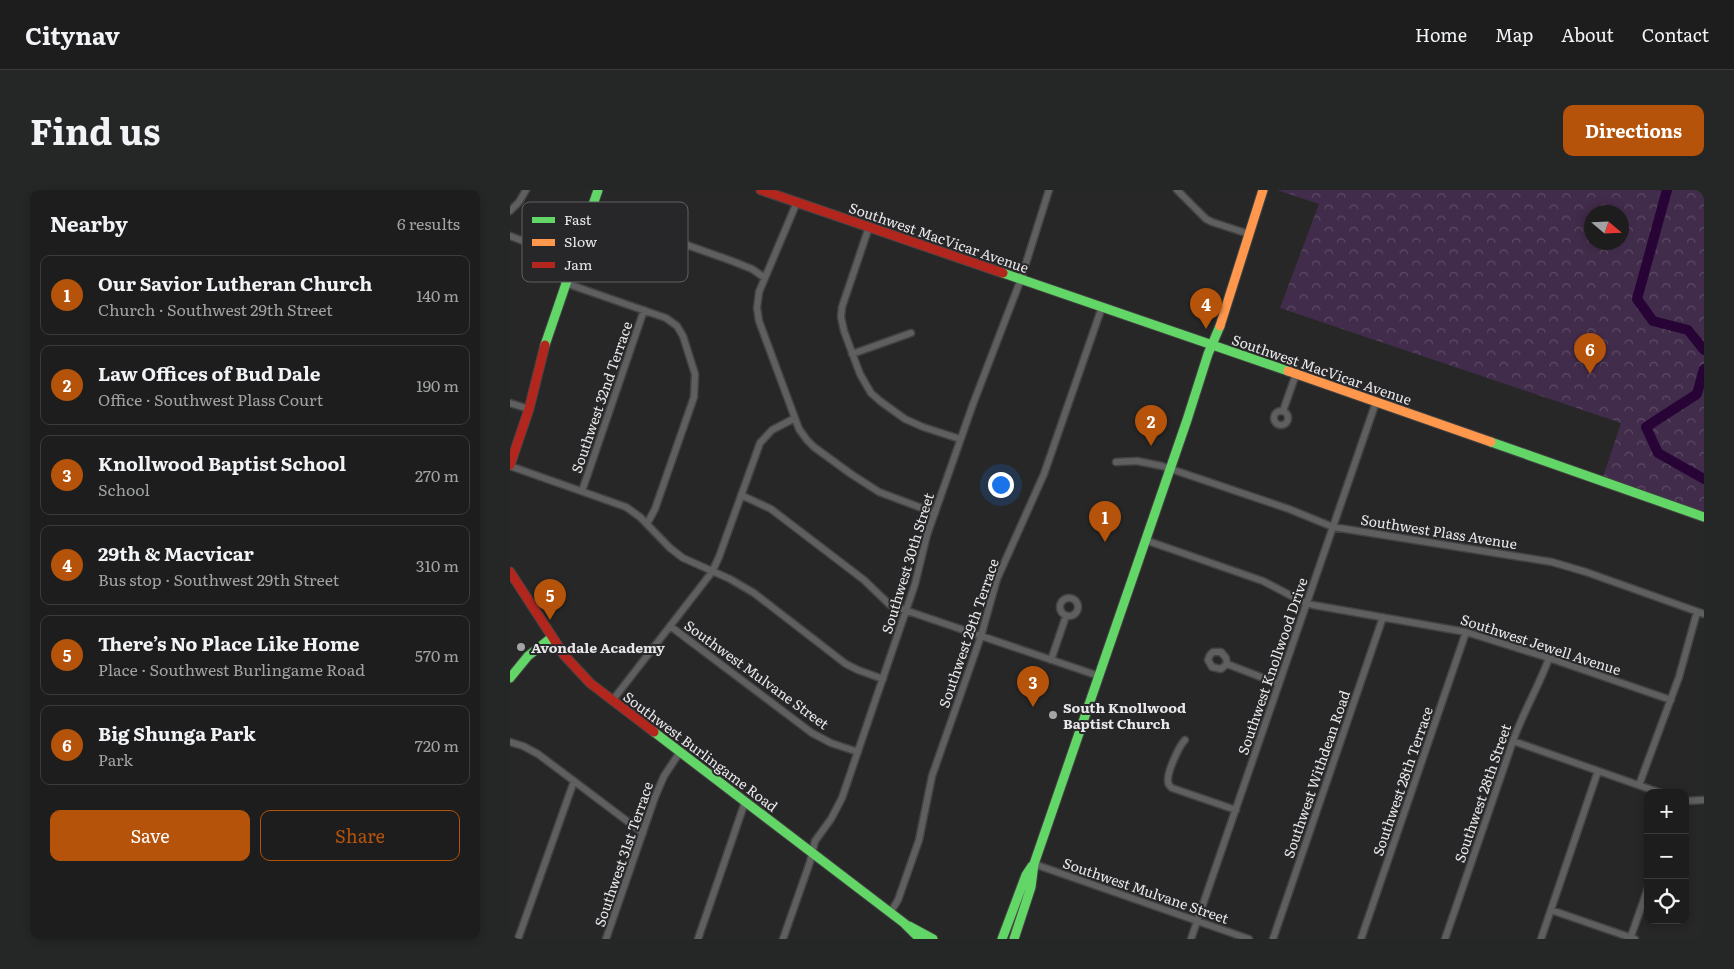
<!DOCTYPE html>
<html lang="en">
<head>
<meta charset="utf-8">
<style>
	:root { --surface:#1d1d1d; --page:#252626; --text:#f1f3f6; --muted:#a0a2a4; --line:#3b3b3b; --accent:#b45309 }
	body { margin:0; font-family:Literata,serif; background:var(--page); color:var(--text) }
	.controls { position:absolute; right:15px; bottom:15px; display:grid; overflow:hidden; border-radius:10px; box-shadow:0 2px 8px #0003 }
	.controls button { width:45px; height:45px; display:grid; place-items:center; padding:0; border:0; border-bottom:1px solid var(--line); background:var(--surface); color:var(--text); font:25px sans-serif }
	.compass { position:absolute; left:1074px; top:15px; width:45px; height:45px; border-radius:50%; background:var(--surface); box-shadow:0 2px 8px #0003; rotate:109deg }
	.you { position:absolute; left:490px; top:294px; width:18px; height:18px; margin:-12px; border:4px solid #fff; border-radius:50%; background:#1a73e8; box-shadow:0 0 0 8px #1a73e833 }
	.badge { display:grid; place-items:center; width:32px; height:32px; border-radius:50%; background:var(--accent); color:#fff; font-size:16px; font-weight:700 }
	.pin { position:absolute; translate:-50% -41px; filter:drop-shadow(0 1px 2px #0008) }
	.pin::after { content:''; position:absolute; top:26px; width:18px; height:15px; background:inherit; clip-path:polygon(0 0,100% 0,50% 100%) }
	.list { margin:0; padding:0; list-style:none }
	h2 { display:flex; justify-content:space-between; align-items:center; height:65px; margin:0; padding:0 20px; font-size:21px }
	h2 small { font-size:16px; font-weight:400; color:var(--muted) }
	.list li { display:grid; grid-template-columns:32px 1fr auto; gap:15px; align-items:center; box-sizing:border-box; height:80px; margin:0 10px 10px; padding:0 10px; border:1px solid var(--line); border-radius:10px }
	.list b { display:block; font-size:19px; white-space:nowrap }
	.list p { margin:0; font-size:16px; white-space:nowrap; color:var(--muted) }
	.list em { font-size:16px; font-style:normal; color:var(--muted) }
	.actions { display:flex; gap:10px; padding:15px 20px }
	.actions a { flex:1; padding:11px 0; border:1px solid var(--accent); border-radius:10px; text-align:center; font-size:18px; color:var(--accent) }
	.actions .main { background:var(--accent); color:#fff }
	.icon { flex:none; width:28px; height:28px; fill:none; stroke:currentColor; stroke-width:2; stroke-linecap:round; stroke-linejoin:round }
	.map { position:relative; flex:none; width:1194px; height:749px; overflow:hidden; border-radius:10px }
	header { display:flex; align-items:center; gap:30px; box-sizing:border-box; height:70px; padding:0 25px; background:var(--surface); border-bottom:1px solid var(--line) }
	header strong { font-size:24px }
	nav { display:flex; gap:28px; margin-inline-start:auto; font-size:18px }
	.intro { display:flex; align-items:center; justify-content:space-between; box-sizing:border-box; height:120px; padding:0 30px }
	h1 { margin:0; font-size:35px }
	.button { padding:12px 22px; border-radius:10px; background:var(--accent); color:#fff; font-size:18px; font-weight:700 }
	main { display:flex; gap:30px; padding:0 30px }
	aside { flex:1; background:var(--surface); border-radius:10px; box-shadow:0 2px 8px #0003 }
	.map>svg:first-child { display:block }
	.park { fill:url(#park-crowns); fill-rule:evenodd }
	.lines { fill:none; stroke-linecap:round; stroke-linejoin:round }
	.river { stroke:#270435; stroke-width:10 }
	.street-casing { stroke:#434343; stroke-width:9 }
	.fast-casing { stroke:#434343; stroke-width:11 }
	.slow-casing { stroke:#434343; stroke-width:11 }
	.jam-casing { stroke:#434343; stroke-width:11 }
	.street { stroke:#5f5f5f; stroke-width:6 }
	.fast { stroke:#63d668; stroke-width:9 }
	.slow { stroke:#ff974d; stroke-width:9 }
	.jam { stroke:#b3261e; stroke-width:9 }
	.poi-dot { fill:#a5a4a5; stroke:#272628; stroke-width:2 }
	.labels { text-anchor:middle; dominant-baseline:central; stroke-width:4; stroke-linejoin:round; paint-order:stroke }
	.street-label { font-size:14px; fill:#e9e7e9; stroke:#272628 }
	.poi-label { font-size:14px; font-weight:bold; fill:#e9e7e9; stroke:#272628; text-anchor:start }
	.key { fill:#272628; stroke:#616062; stroke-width:1 }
	.key-label { font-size:14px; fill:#e9e7e9 }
</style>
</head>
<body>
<header>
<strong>Citynav</strong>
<nav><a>Home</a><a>Map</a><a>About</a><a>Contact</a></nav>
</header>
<div class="intro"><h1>Find us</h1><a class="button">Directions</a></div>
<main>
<aside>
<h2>Nearby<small>6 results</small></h2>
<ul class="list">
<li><span class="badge">1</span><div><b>Our Savior Lutheran Church</b><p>Church · Southwest 29th Street</p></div><em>140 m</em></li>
<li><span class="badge">2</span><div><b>Law Offices of Bud Dale</b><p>Office · Southwest Plass Court</p></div><em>190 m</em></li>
<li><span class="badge">3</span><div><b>Knollwood Baptist School</b><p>School</p></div><em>270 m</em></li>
<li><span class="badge">4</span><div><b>29th &amp; Macvicar</b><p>Bus stop · Southwest 29th Street</p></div><em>310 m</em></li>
<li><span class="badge">5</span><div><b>There’s No Place Like Home</b><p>Place · Southwest Burlingame Road</p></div><em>570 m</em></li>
<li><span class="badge">6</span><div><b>Big Shunga Park</b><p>Park</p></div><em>720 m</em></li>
</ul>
<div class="actions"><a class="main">Save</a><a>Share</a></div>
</aside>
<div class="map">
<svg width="1194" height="749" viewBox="0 0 1194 749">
	<defs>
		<pattern id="park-crowns" width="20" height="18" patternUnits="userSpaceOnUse" patternTransform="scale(1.25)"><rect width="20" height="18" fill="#422c4b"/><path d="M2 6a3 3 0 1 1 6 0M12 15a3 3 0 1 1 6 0" fill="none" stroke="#5d4b65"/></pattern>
	</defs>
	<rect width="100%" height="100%" fill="#272727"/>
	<path class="park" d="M767,0H1194V323L1093,287L1111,233L770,118L809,14ZM1082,22H1112V52H1082Z"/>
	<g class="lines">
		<path class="river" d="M1157,0L1127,109L1143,131L1178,140L1194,160
			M1194,179L1187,204L1136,237L1148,263L1194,289"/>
		<defs>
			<path id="street" d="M667,0L696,29L702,32L739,44
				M287,12L249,102L247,118L249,131L289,239L297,250L304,257L341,284L369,302L425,323
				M0,21L9,12L16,0
				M81,21L222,71L242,79L255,88
				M359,37L332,117L331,127L334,141L350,184L361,203L370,211L395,229L413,237L450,249
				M0,46L16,52
				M55,93L156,128L167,136L173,146L185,184L184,207L145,319L137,334
				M342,164L401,143
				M0,213L19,219
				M773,221L786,184
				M764 228a7 7 0 1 1 14 0a7 7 0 1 1-14 0Z
				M606,272L627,271L652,276L779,319L823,337L1042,372L1076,382L1194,424
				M0,276L116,317L130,327L160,358L173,368L220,389L244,403L336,474L348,480L373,489
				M72,301L134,120
				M231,305L261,319L354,390L380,415L589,486
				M635,350L753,391L791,411L803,415L956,442L1039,468L1161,510
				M550 417a9 9 0 1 1 18 0a9 9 0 1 1-18 0Z
				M160,436L302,543L321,553L348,562
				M541,470L556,426
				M717,474L711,479L702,477L698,470L700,465L703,462H711L716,468L717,474L769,494
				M102,511L202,382L209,367L250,253L262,240L285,228
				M675,550C669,556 657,582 658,591C658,595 659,595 662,598L726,620
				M1003,551L1151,603
				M0,552L13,556L28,564L133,643
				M1129,595L1169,487L1187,422
				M1175,611L1194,610
				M524,674L739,749
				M1041,720L1125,749
				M380,723L388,710L409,650L422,586L471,446L487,389L534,284L592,117
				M8,749L64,591
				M96,749L145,607L154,586L170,562
				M188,749L235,612
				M273,749L300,672L305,651L321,629L332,608L405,394L417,345L463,214L511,89L539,0
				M681,749L866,212
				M763,749L873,427
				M851,749L956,442
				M935,749L1003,551C1013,522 1029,496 1039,468
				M1031,749L1088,581
				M1120,749L1138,698"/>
			<path id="fast" d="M493,83L778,181
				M35,155L88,0
				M981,252L1194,327
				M0,488L18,466L41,448
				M144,542L394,733L410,749
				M399,736L423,749
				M492,749L516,685L522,676
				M504,749L521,697L524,674L677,230L698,164L710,136"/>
			<path id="slow" d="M710,136L753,0
				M778,181L981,252"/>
			<path id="jam" d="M251,0L493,83
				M0,275L19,219L35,155
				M0,382L54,465L80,493L144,542"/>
		</defs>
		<use href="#street" class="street-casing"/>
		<use href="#fast" class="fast-casing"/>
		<use href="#slow" class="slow-casing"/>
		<use href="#jam" class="jam-casing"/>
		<use href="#street" class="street"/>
		<use href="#fast" class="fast"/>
		<use href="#slow" class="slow"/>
		<use href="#jam" class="jam"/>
	</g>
	<g class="poi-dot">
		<circle cx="11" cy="457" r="5"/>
		<circle cx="543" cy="525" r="5"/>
	</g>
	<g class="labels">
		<g class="street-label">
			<text transform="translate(429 47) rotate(19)">Southwest MacVicar Avenue</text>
			<text transform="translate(812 179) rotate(19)">Southwest MacVicar Avenue</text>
			<text transform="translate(91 207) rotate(-71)">Southwest 32nd Terrace</text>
			<text transform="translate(929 341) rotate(9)">Southwest Plass Avenue</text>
			<text transform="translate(397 373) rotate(-73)">Southwest 30th Street</text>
			<text transform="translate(458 443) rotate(-71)">Southwest 29th Terrace</text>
			<text transform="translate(1031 454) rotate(18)">Southwest Jewell Avenue</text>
			<text transform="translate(762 476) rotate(-71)">Southwest Knollwood Drive</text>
			<text transform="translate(247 484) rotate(36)">Southwest Mulvane Street</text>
			<text transform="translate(191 561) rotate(37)">Southwest Burlingame Road</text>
			<text transform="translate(806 584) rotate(-71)">Southwest Withdean Road</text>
			<text transform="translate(892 591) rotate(-71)">Southwest 28th Terrace</text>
			<text transform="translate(972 603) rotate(-71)">Southwest 28th Street</text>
			<text transform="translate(113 664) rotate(-71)">Southwest 31st Terrace</text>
			<text transform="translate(636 700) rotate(19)">Southwest Mulvane Street</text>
		</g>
		<g class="poi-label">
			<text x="21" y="457">Avondale Academy</text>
			<text x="553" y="517">South Knollwood<tspan x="553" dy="16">Baptist Church</tspan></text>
		</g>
	</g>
	<rect x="12" y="12" width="166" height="80" rx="8" class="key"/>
	<rect x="22" y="27" width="23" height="6" fill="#63d668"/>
	<rect x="22" y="49" width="23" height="7" fill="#ff974d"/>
	<rect x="22" y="72" width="23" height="6" fill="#b3261e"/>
	<g class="key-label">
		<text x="54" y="35">Fast</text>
		<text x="54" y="57">Slow</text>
		<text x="54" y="80">Jam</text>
	</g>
</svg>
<div class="controls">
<button>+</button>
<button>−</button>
<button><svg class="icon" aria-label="locate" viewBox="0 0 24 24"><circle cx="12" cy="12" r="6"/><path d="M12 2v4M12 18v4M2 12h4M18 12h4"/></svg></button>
</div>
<svg class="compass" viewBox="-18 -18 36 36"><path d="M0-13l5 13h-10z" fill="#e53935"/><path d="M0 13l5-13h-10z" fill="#a0a2a4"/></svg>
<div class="you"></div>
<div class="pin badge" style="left:595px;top:352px">1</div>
<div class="pin badge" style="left:641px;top:256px">2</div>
<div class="pin badge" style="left:523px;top:517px">3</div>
<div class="pin badge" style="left:696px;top:139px">4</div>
<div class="pin badge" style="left:40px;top:430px">5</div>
<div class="pin badge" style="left:1080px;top:184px">6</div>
</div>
</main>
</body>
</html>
